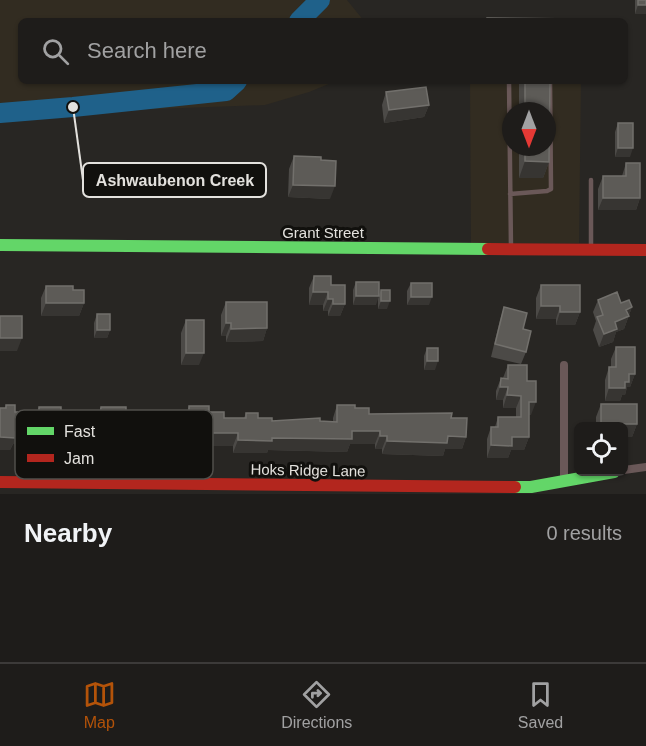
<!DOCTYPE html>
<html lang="en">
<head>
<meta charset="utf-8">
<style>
	:root { --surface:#1e1c1a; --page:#262523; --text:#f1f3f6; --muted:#a1a1a2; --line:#3c3a39; --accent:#b45309 }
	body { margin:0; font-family:Arial,sans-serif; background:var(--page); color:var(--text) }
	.controls { position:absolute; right:18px; bottom:18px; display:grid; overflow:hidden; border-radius:9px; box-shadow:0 2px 4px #0004 }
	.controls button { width:54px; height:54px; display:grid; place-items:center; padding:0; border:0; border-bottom:2px solid var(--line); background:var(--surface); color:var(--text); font:30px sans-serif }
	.compass { position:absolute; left:502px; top:102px; width:54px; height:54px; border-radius:50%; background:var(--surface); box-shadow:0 2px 4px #0004; rotate:180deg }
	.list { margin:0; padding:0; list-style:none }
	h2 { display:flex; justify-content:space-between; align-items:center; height:78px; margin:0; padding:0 24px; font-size:26px }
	h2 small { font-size:20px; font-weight:400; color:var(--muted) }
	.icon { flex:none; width:33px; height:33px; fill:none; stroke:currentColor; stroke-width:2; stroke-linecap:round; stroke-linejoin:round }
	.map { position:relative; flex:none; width:646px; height:494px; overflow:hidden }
	.search { position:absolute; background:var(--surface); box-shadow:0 2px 4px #0004; left:18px; right:18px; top:18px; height:66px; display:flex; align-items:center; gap:15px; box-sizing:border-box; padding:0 21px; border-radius:9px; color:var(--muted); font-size:22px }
	.sheet { height:168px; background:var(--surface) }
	nav { display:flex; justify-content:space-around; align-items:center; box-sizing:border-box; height:84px; border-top:2px solid var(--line); background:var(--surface); font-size:16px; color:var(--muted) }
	nav a { display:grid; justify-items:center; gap:3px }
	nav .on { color:var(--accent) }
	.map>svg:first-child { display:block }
	.built { fill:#322c21; fill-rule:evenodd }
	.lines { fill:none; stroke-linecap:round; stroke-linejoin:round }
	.river { stroke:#1f618a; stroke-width:20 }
	.lane { stroke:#6a5858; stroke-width:4.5 }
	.street { stroke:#6a5858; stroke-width:8 }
	.fast { stroke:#63d668; stroke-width:12 }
	.jam { stroke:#b3261e; stroke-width:12 }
	.wall { fill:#4c4a47 }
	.shaded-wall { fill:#373532 }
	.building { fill:#5d5b57; stroke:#72706c; stroke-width:1.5 }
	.labels { text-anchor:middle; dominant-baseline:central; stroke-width:6; stroke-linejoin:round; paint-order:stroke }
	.street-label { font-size:15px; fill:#e3e1dd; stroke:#11100d }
	.key { fill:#11100d; stroke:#504f4b; stroke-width:1.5 }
	.key-label { font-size:16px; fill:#e3e1dd }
	.leader { fill:none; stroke:#e3e1dd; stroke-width:2 }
	.callout-dot { fill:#e3e1dd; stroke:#11100d; stroke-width:2 }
	.callout { fill:#11100d; stroke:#e3e1dd; stroke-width:2 }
	.callout-label { font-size:16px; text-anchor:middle; font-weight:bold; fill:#e3e1dd }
</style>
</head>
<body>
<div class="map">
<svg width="646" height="494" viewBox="0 0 646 494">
	<rect width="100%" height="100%" fill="#282623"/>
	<path class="built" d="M0,0H347L364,21H21V81H336L309,92L265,105L156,109L0,106Z
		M470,81H581L579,243H471ZM511,111H547V147H511Z"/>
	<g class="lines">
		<path class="river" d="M299,21L320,0
			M0,113L73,107L226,91L237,81"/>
		<path class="lane" d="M509,81L511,249
			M591,180V249
			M510,194L547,191L551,189L550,81"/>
		<path class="street" d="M624,470L646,467
			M564,482V365"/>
		<path class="fast" d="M0,245L488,249
			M515,487H531L614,472"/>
		<path class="jam" d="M488,249L646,250
			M0,482L515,487"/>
	</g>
	<path class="wall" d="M635,0H646V14H635Z
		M519,81H550L549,162L543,178H519V147H547V111H519Z
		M386,92L429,105L424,117L384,123L382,105Z
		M618,123L630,157H615V132Z
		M294,156L321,160L330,199L288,197L289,169Z
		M626,163L640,198L636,210H598V189L603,176H622Z
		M314,276L331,285L345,304L340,316H328V311H323V305H309V288Z
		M356,282L376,305H353V290Z
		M411,283L429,305H407V291Z
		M541,285L580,312L575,325H556V319H536V298Z
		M46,286L73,290L84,303L79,316H41V298Z
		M381,290L387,309H378V298Z
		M598,300L621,303L632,307L624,329L616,332L613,342L599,347L593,330L596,321L593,312Z
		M226,302L267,328L263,341L226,342V336H221V315Z
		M504,307L523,329L526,352L521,364L491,357L500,320Z
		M97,314L110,330L107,338H94V323Z
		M186,320L199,365H181V333Z
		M616,347L635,374L630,387H627L625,395H622L620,401H605V380L609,367H611V359Z
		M427,348L435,370H424V356Z
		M508,365L527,381L531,415H529V437L524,450H511L508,458H487V439L491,427H495L498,417H516V408H503V400H496V391L501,378H503Z
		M601,404L637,424L632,437H624V426H596V417Z
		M6,405L15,412H37L39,407L61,412L75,417H97L101,407L173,432L168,444L152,445L150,452L139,451V447L134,448V445L103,443L101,448H83V444L58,446L56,450L35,448V445L13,444L10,450H0V408H5Z
		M337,405L355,408L369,414L451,418L466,437L462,449H445L443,456L382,454V449H375V444H350L347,452L268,450L267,453H233V446H208L206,453H184L185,418L189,406L224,418H244L246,413L258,418L272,421H333V418Z"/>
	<path class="shaded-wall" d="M638,5H646V14H635Z
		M429,105L424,117L384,123L389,110Z
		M618,148H633L630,157H615Z
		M525,161L549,162L543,178H519Z
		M293,185L335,186L330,199L288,197Z
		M603,198H640L636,210H598Z
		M313,292H328L323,305H309Z
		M356,296H379L376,305H353Z
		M411,297H432L429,305H407Z
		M328,299H333L328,311H323Z
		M381,301H390L387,309H378Z
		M46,303H84L79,316H41Z
		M333,304H345L340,316H328Z
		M541,306H560L556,319H536Z
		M632,307L624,329L616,332L613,342L599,347L604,334L626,310Z
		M560,312H580L575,325H556Z
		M226,323H231L226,336H221Z
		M267,328L263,341L226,342L231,329Z
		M97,330H110L107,338H94Z
		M0,338H22L17,351H0Z
		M186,353H204L199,365H181Z
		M427,361H438L435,370H424Z
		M629,374H635L630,387H627L625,395H622L620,401H605L609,388Z
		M500,387H508L503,400H496Z
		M507,395L521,396L516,408H503Z
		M529,402H536L531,415H525Z
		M621,424H637L632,437H624V426H620Z
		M105,430L139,432L134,445L103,443L101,448H83L88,435Z
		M352,431H380L375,444H350L347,452L268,450L267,453H233L238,440Z
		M15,432H39L35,445L13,444L10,450H0V437Z
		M88,432L83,444L58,446L56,450L35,448L39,435L61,433Z
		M155,432H173L168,444L152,445L150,452L139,451L144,438Z
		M210,433H238L233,446H208L206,453H184L189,440Z
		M143,434L139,447L134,448L139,435Z
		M380,436H387L382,449H375Z
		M448,436L466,437L462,449H445L443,456L382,454L387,441Z
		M512,437H529L524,450H511L508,458H487L491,445Z"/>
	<path class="building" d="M638,0H646V5H638Z
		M487,18L580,19V21H487Z
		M525,81H550L549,162L525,161V147H547V111H525Z
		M426,87L429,105L389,110L386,92Z
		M618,123H633V148H618Z
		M294,156L321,157V160L336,161L335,186L293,185Z
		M626,163H640V198H603V176H626Z
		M314,276H331V285H345V304H333V299H328V292H313Z
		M356,282H379V296H356Z
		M411,283H432V297H411Z
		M541,285H580V312H560V306H541Z
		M46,286H73V290H84V303H46Z
		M381,290H390V301H381Z
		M617,292L621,303L629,300L632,307L626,310L629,316L615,322L617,329L604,334L597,317L603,315L598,300Z
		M226,302H267V328L231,329V323H226Z
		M504,307L527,313L523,329L531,331L526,352L495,344Z
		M97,314H110V330H97Z
		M0,316H22V338H0Z
		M186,320H204V353H186Z
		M616,347H635V374H629V382H625V388H609V367H616Z
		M427,348H438V361H427Z
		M508,365H527V381H536V402H529V437H512V446L491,445V427H498V417H521V396L507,395L508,387H500L501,378L508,379Z
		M601,404H637V424H621V426H601Z
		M6,405H15V412H39V407H61V412L75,411V417H100L101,407H126V416L144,418L146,411L173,413V432H155L154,439L144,438L143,434L139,435V432L105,430L106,435H88V432L61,433V437L39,435V432H15V438L0,437V408H6Z
		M337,405H355V408H369V414L452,413L451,418H467L466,437L448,436L447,443L387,441V436H380V431H352V439L272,438V441L238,440V433H210V440H189V406H209V412H224V418H246V413H258V418H272V421L320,418V421L337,422Z"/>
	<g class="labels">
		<g class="street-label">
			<text x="323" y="232">Grant Street</text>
			<text transform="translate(308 470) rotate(1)">Hoks Ridge Lane</text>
		</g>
	</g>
	<rect x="15" y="410" width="198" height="69" rx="9" class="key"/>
	<rect x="27" y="427" width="27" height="8" fill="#63d668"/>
	<rect x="27" y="454" width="27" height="8" fill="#b3261e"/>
	<g class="key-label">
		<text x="64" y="437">Fast</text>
		<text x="64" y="464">Jam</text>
	</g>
	<path class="leader" d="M73 107L83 180"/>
	<circle class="callout-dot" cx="73" cy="107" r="6"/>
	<rect class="callout" x="83" y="163" width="183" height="34" rx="6"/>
	<g class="callout-label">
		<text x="175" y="186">Ashwaubenon Creek</text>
	</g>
</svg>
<div class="controls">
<button><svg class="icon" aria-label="locate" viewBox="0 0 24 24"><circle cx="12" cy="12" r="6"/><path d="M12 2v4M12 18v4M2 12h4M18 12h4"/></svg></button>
</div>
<svg class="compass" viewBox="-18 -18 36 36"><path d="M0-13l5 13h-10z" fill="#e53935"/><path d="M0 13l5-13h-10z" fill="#a1a1a2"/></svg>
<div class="search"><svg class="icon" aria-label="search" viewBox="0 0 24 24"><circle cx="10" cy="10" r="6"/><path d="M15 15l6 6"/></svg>Search here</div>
</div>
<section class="sheet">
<h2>Nearby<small>0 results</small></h2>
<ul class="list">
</ul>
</section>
<nav>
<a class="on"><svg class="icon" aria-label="map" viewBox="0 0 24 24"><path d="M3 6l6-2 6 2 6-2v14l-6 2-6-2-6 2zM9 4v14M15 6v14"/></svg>Map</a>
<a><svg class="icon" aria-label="directions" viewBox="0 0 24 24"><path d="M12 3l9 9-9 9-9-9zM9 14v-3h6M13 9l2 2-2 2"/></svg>Directions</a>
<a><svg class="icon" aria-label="saved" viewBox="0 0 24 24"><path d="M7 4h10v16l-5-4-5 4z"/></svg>Saved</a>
</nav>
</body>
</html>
